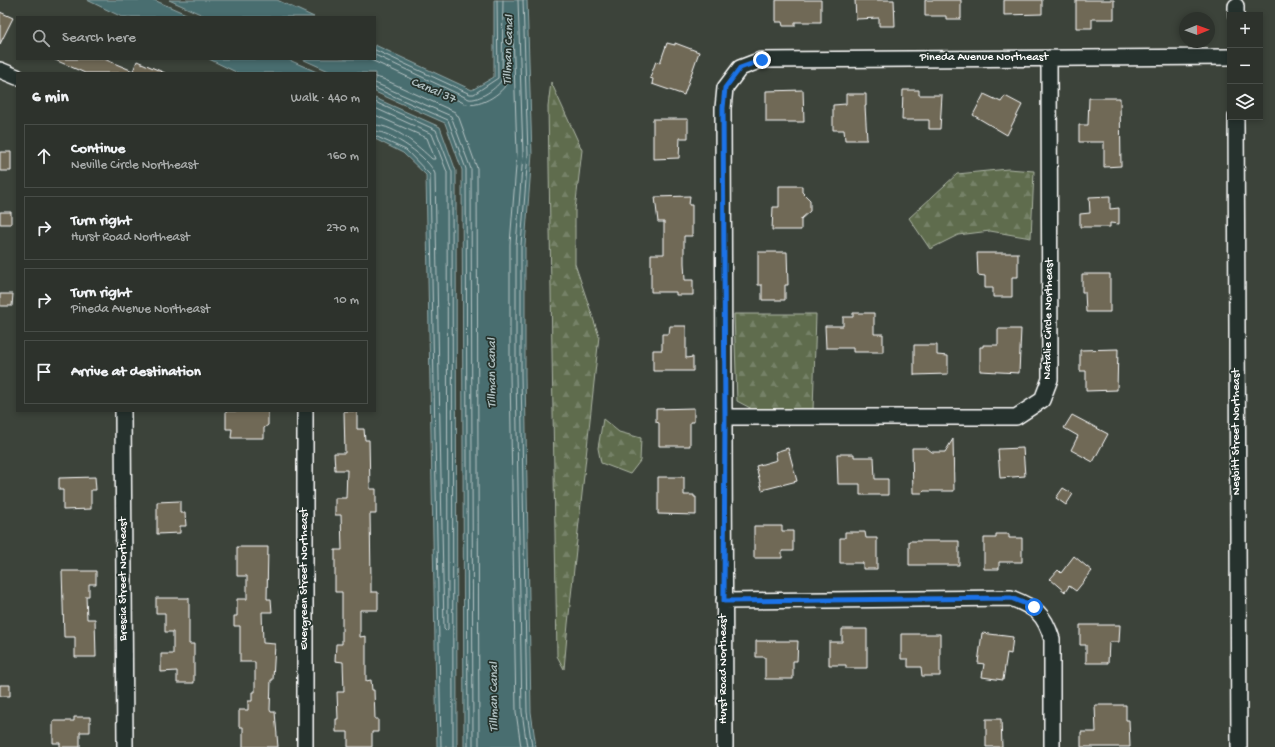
<!DOCTYPE html>
<html lang="en">
<head>
<meta charset="utf-8">
<style>
	:root { --surface:#2d322c; --page:#393e38; --text:#f1f3f6; --muted:#a7aaa9; --line:#484d48 }
	body { margin:0; font-family:"Gochi Hand",sans-serif; background:var(--page); color:var(--text) }
	.controls { position:absolute; right:12px; top:12px; display:grid; overflow:hidden; border-radius:0px; box-shadow:0 2px 6px #0003 }
	.controls button { width:36px; height:36px; display:grid; place-items:center; padding:0; border:0; border-bottom:1px solid var(--line); background:var(--surface); color:var(--text); font:20px sans-serif }
	.compass { position:absolute; left:1179px; top:12px; width:36px; height:36px; border-radius:50%; background:var(--surface); box-shadow:0 2px 6px #0003; rotate:89deg }
	.stop { position:absolute; width:12px; height:12px; margin:-9px; border:3px solid #1a73e8; border-radius:50%; background:#fff }
	.stop.end { background:#1a73e8; border-color:#fff; box-shadow:0 1px 4px #0008 }
	.list { margin:0; padding:0; list-style:none }
	h2 { display:flex; justify-content:space-between; align-items:center; height:52px; margin:0; padding:0 16px; font-size:17px }
	h2 small { font-size:13px; font-weight:400; color:var(--muted) }
	.list li { display:grid; grid-template-columns:26px 1fr auto; gap:12px; align-items:center; box-sizing:border-box; height:64px; margin:0 8px 8px; padding:0 8px; border:1px solid var(--line); border-radius:0px }
	.list b { display:block; font-size:15px; white-space:nowrap }
	.list p { margin:0; font-size:13px; white-space:nowrap; color:var(--muted) }
	.list em { font-size:13px; font-style:normal; color:var(--muted) }
	.icon { flex:none; width:22px; height:22px; fill:none; stroke:currentColor; stroke-width:2; stroke-linecap:round; stroke-linejoin:round }
	.map { position:relative; flex:none; width:1275px; height:747px; overflow:hidden }
	.search { position:absolute; background:var(--surface); box-shadow:0 2px 6px #0003; left:16px; top:16px; width:360px; height:44px; display:flex; align-items:center; gap:10px; box-sizing:border-box; padding:0 14px; border-radius:0px; color:var(--muted); font-size:15px }
	.panel { position:absolute; background:var(--surface); box-shadow:0 2px 6px #0003; left:16px; top:72px; width:360px; height:340px; border-radius:0px }
	.map>svg:first-child { display:block }
	.forest { fill:url(#forest-firs); stroke:#aeb6a6 }
	.water { fill:#4a6e70; stroke:#92a8a9 }
	.lines { fill:none; stroke-linecap:round; stroke-linejoin:round }
	.shore { stroke:#b7c5c6; stroke-width:1 }
	.building { fill:#6f6957; stroke:#fff }
	.minor-casing { stroke:#fff; stroke-width:18 }
	.minor { stroke:#26332d; stroke-width:15 }
	.route { stroke:#1a73e8; stroke-width:5 }
	.labels { text-anchor:middle; dominant-baseline:central; stroke-width:3.5; stroke-linejoin:round; paint-order:stroke }
	.street-label { font-size:12px; fill:#fff; stroke:#26332d }
	.water-label { font-size:13px; font-style:italic; fill:#aebebf; stroke:#26332d }
</style>
</head>
<body>
<div class="map">
<svg width="1275" height="747" viewBox="0 0 1275 747">
	<defs>
		<pattern id="forest-firs" width="22" height="20" patternUnits="userSpaceOnUse"><rect width="22" height="20" fill="#5e6c4d"/><path d="M5 1l3.5 6h-7zM16 11l3.5 6h-7z" fill="#768268"/></pattern>
	</defs>
	<rect width="100%" height="100%" fill="#3c433a"/>
	<filter id="ink" filterUnits="userSpaceOnUse"><feTurbulence type="fractalNoise" baseFrequency=".025" numOctaves="2"/><feDisplacementMap in="SourceGraphic" scale="8" xChannelSelector="R" yChannelSelector="G"/><feConvolveMatrix kernelMatrix="1 2 1 2 8 2 1 2 1" color-interpolation-filters="sRGB"/></filter>
	<g filter="url(#ink)">
		<path class="forest" d="M551,82L582,150L575,210V264L599,336L568,624L564,669L557,656L548,106Z
			M1008,169L1034,171L1031,238L990,231L958,235L930,249L909,218L957,174Z
			M734,314H816L813,410H754L737,401Z
			M603,419L619,432L641,438L640,461L630,474L601,463L598,448Z"/>
		<path class="water" d="M87,0H154L193,17H122Z
			M169,0H277L314,17H207Z
			M494,0H527L532,154L525,245V374L531,712L536,747H464L462,170L445,123L375,92V73H333L302,59H375V45L472,90L494,77Z
			M209,59H287L319,73H238Z
			M375,98L440,127L456,171L457,747H437L426,175L403,153L375,139Z"/>
		<g class="lines">
			<path class="shore" d="M518,0L523,154L516,245V374L522,712L527,747
				M523,0L528,154L521,245V374L527,712L532,747
				M375,50L470,94H474L498,78L497,0
				M375,55L469,99C478,101 498,88 502,79L503,0
				M369,59L466,104C480,108 507,92 509,77V31L510,29L513,31L517,153L510,244V374L516,712L521,747
				M375,77L383,79L455,112L459,118L477,168L479,747
				M375,83L451,116L471,169L473,747
				M375,88L448,120L466,169L468,747
				M375,102L436,130L452,172L453,747
				M375,108L432,134L447,172L448,629L446,631L444,629L435,174C430,158 391,132 375,131
				M375,115L427,138L435,159H432C418,146 396,126 375,125
				M375,136L406,150L430,175L441,747"/>
		</g>
		<path class="building" d="M776,0H821V22H795V26H783L782,22H776Z
			M855,0H894L895,26H879V18L856,19Z
			M925,0H961V19H946V16H925Z
			M1004,0H1042V14L1004,15Z
			M1076,0H1114V19H1092V28H1076Z
			M0,12L13,18L0,44Z
			M667,43L675,45V43L699,52L684,95L652,84L653,79L650,78L656,61L660,63Z
			M53,59H104L133,71L137,61L165,73H85Z
			M803,90L804,122H766V91Z
			M903,90H919V95H942L940,129H929V120H902Z
			M846,94H866V106H865L867,140H845L844,130H833V105L846,104Z
			M984,94L1001,102L1005,96L1022,105L1007,135L973,115Z
			M1089,98H1120L1121,166L1104,167V142H1079V125H1088Z
			M653,119H688V138H680L679,158L653,159Z
			M0,152H11V171H0Z
			M779,186H802V192L810,200V211L801,219V230H772L773,207H779Z
			M690,196L689,205H692V236H684V263L685,280H693V295H676V292H651V254H664V222H658L655,197Z
			M1110,196V209L1119,208V224L1110,223V227H1080V214L1090,213L1089,197Z
			M0,212H11V224H0Z
			M758,252H787L788,285H785V300H762V285H758Z
			M977,253H1018V277H1012V297H993V288H985V276L978,275Z
			M1082,274H1110V312H1086L1085,292H1082Z
			M0,294H13L12,306H0Z
			M853,313H874V334H883V352H853V348H826L825,326H843V317H853Z
			M670,326H686V358L693,357V371H653V350H662V334H669Z
			M998,329H1021L1019,373L980,371V347H983V345H998Z
			M914,345H937V355L948,356V374L914,375Z
			M1118,349L1117,390L1086,391V371H1080V350Z
			M694,408V422H690V446H659V423L656,422V409Z
			M226,411H268V425L264,428V438H231L232,429H226Z
			M344,411H357V429H364L365,440H369L370,489H376V514H370L371,579V592H378V610H360V637L366,636V681L371,680L372,690H374L375,719H378V732H372V747H348V732H336V719H338L337,692H344L343,662L335,661L336,644H342V592H335V550H342L341,515H335V498H346L347,470H335L334,453H345Z
			M1072,415L1108,434L1093,462L1071,450L1078,436L1064,428Z
			M953,439L954,491H924L922,493H913L912,448H927L932,452H945Z
			M788,448L797,481L762,490L756,466L777,460L775,452Z
			M1023,448L1025,476L1000,478L998,449Z
			M837,454H854V457H874L875,479H888V495H860V484H838Z
			M95,477L96,490H91V509L63,510V490H59V478Z
			M658,477H684V495H694V497H696V515L658,514Z
			M1063,488L1073,494L1066,505L1056,498Z
			M180,501V513H185L186,526H180V533L157,534V502Z
			M754,526H782V531H793V551H782V558H754Z
			M845,532H865L866,538H877V569H863V563H840V538H845Z
			M996,534H1009V538H1022V562H999V569H984V538H996Z
			M909,541H959V565H909Z
			M237,547H268L267,599H271L272,612H262L263,643L275,644L273,680H271L270,710L271,712H275L278,747H243V727H239V710H248V701H252V692H255V662H240V626H234V616H237V599H247V576H237Z
			M1074,556L1092,571L1076,591L1069,586L1065,592L1050,579L1058,570L1061,573Z
			M62,571H96V584H89V596H86L87,619H95L96,657H75V637H64Z
			M156,598H189V644H194V683H177V671L161,672V654H173V632H165V613H156Z
			M1080,625H1120L1119,642H1109L1108,663H1086V645H1080Z
			M842,629H867V668H846V665H829V642H842Z
			M982,633L1013,637L1011,654L1007,653L1003,680L982,677L984,664L978,663Z
			M901,634H940V676H922L921,667H908V659H901Z
			M756,641H798L797,661H793V679H765V657H756Z
			M0,685H10V696H0Z
			M1095,705H1126V720H1129L1130,747H1081V732H1096Z
			M74,717H90V732H80V747H60V743H53V721H74Z
			M986,719H1001L1002,747H986Z"/>
		<g class="lines">
			<defs>
				<path id="minor" d="M1236,6V15
					M0,70L17,77
					M1236,117L1239,747
					M123,411L125,747
					M305,411V747
					M725,417H1016L1042,400L1050,379L1049,58
					M724,601L1011,598C1036,608 1044,613 1052,639V747
					M725,747L723,108L725,88L740,68L761,60L1230,57"/>
			</defs>
			<use href="#minor" class="minor-casing"/>
			<use href="#minor" class="minor"/>
		</g>
	</g>
	<g class="lines" filter="url(#ink)">
		<path class="route" d="M762,60L740,68L725,88L723,108L725,417L724,601L1011,598L1034,607"/>
	</g>
	<g class="labels">
		<g class="street-label">
			<text x="984" y="58">Pineda Avenue Northeast</text>
			<text transform="translate(1049 319) rotate(-89)">Natalie Circle Northeast</text>
			<text transform="translate(1237 432) rotate(-90)">Nesbitt Street Northeast</text>
			<text transform="translate(124 579) rotate(-90)">Brescia Street Northeast</text>
			<text transform="translate(305 579) rotate(-90)">Evergreen Street Northeast</text>
			<text transform="translate(724 669) rotate(-90)">Hurst Road Northeast</text>
		</g>
		<g class="water-label">
			<text transform="translate(509 50) rotate(-88)">Tillman Canal</text>
			<text transform="translate(433 91) rotate(23)">Canal 37</text>
			<text transform="translate(492 373) rotate(-90)">Tillman Canal</text>
			<text transform="translate(494 697) rotate(-90)">Tillman Canal</text>
		</g>
	</g>
</svg>
<div class="controls">
<button>+</button>
<button>−</button>
<button><svg class="icon" aria-label="layers" viewBox="0 0 24 24"><path d="M12 4l9 5-9 5-9-5zM3 14l9 5 9-5"/></svg></button>
</div>
<svg class="compass" viewBox="-18 -18 36 36"><path d="M0-13l5 13h-10z" fill="#e53935"/><path d="M0 13l5-13h-10z" fill="#a7aaa9"/></svg>
<div class="stop" style="left:1034px;top:607px"></div>
<div class="stop end" style="left:762px;top:60px"></div>
<div class="search"><svg class="icon" aria-label="search" viewBox="0 0 24 24"><circle cx="10" cy="10" r="6"/><path d="M15 15l6 6"/></svg>Search here</div>
<section class="panel">
<h2>6 min<small>Walk · 440 m</small></h2>
<ul class="list">
<li><svg class="icon" aria-label="ahead" viewBox="0 0 24 24"><path d="M12 20V5M6 11l6-6 6 6"/></svg><div><b>Continue</b><p>Neville Circle Northeast</p></div><em>160 m</em></li>
<li><svg class="icon" aria-label="right" viewBox="0 0 24 24"><path d="M7 20v-9h11M14 6l5 5-5 5"/></svg><div><b>Turn right</b><p>Hurst Road Northeast</p></div><em>270 m</em></li>
<li><svg class="icon" aria-label="right" viewBox="0 0 24 24"><path d="M7 20v-9h11M14 6l5 5-5 5"/></svg><div><b>Turn right</b><p>Pineda Avenue Northeast</p></div><em>10 m</em></li>
<li><svg class="icon" aria-label="arrive" viewBox="0 0 24 24"><path d="M6 21V4h12l-3 4 3 4H6"/></svg><div><b>Arrive at destination</b></div></li>
</ul>
</section>
</div>
</body>
</html>
